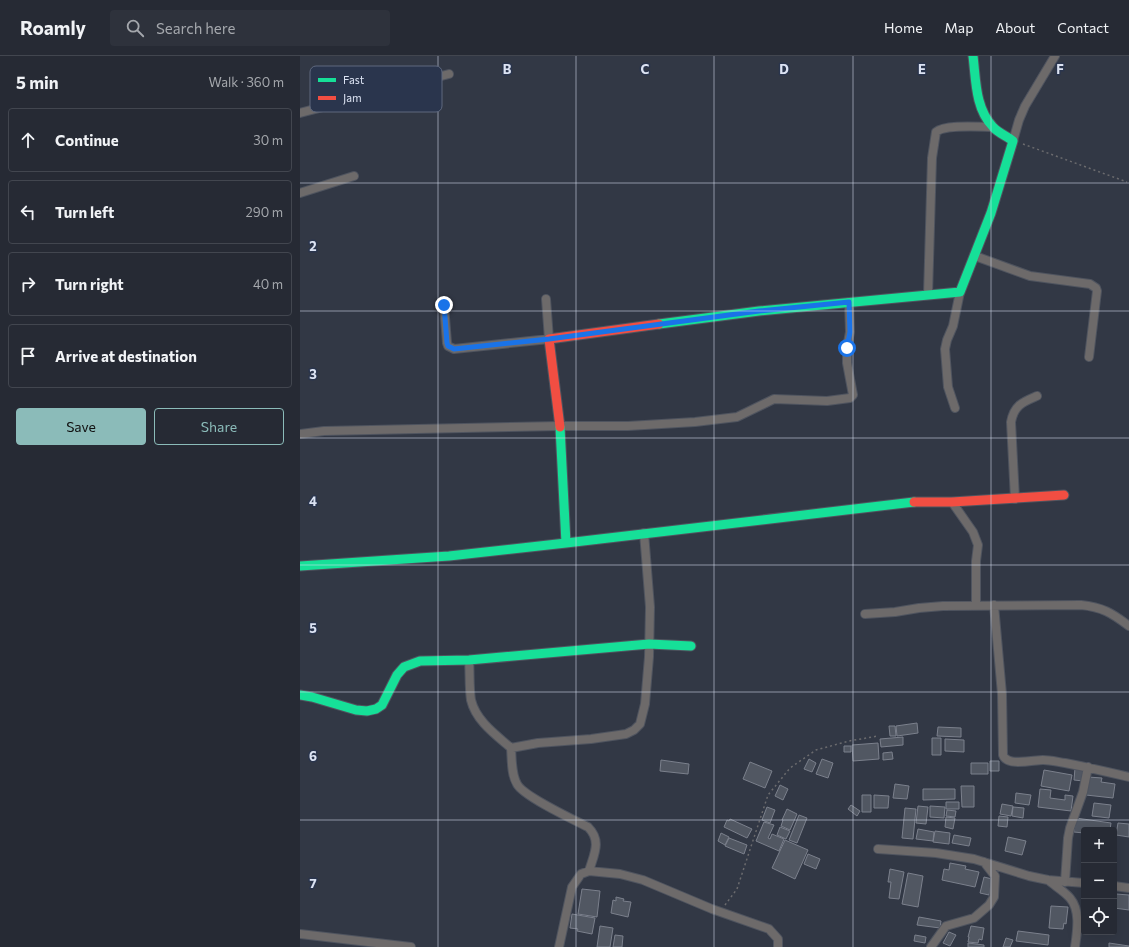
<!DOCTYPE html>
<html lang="en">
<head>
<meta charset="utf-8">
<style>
	:root { --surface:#262a34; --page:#2e323c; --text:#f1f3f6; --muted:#a4a7ac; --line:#42464f; --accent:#8bbbb9 }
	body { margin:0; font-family:Commissioner,sans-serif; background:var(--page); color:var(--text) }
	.controls { position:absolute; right:12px; bottom:12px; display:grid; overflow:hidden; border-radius:4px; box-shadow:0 4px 16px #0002 }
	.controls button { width:36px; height:36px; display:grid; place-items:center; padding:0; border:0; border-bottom:1px solid var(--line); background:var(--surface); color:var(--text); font:20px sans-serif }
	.stop { position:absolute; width:12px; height:12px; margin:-9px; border:3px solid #1a73e8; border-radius:50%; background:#fff }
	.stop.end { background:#1a73e8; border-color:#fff; box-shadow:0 1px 4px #0008 }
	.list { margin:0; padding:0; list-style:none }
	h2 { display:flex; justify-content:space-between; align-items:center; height:52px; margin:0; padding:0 16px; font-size:17px }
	h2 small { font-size:13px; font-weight:400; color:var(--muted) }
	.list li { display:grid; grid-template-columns:26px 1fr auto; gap:12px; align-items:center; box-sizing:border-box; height:64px; margin:0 8px 8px; padding:0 8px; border:1px solid var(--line); border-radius:4px }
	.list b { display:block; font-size:15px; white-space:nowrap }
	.list em { font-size:13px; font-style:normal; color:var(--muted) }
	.actions { display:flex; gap:8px; padding:12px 16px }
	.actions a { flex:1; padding:9px 0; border:1px solid var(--accent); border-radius:4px; text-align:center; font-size:14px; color:var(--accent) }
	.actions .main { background:var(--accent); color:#111 }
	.icon { flex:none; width:22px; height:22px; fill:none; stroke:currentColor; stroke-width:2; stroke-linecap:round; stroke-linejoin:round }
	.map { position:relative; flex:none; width:829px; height:891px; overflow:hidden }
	header { display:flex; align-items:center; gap:24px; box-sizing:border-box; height:56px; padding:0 20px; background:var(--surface); border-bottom:1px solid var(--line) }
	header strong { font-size:19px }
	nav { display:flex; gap:22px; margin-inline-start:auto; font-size:14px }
	.search { width:280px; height:36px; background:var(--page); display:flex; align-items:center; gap:10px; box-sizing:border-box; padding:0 14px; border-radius:4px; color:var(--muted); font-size:15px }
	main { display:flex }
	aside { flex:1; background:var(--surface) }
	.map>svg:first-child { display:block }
	.building { fill:#515762; stroke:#7b808c }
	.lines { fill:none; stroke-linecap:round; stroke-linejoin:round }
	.street-casing { stroke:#4f545f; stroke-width:10 }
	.fast-casing { stroke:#4f545f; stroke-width:11 }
	.jam-casing { stroke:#4f545f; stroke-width:11 }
	.path { stroke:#6b6b6e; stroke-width:1.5; stroke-dasharray:2 3; stroke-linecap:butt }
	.street { stroke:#6d6a6a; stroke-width:8 }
	.fast { stroke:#16e098; stroke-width:9 }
	.jam { stroke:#f24e42; stroke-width:9 }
	.route { stroke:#1a73e8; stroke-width:5 }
	.grid { fill:none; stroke:#dce3f3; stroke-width:1; stroke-opacity:0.55 }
	.key { fill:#2a354d; stroke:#5f697f; stroke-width:1 }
	.key-label { font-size:11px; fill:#dce3f3 }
	.grid-label { font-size:13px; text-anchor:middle; font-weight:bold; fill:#dce3f3; stroke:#2a354d; stroke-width:3; stroke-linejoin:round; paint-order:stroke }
</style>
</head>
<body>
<header>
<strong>Roamly</strong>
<div class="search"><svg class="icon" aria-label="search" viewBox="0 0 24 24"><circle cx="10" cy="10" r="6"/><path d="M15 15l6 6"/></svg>Search here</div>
<nav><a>Home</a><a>Map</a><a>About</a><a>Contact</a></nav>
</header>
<main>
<aside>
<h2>5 min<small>Walk · 360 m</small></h2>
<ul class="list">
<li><svg class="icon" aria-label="ahead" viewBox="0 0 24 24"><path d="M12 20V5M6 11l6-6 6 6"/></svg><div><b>Continue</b></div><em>30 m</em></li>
<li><svg class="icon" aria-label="left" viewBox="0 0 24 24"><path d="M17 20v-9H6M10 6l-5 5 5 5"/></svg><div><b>Turn left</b></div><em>290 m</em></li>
<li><svg class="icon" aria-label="right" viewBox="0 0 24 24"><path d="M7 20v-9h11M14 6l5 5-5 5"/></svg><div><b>Turn right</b></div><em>40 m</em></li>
<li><svg class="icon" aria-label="arrive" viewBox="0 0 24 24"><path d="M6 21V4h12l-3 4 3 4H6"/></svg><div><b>Arrive at destination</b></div></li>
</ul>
<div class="actions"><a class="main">Save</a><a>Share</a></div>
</aside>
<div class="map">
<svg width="829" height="891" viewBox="0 0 829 891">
	<rect width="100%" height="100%" fill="#323845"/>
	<path class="building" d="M617,667L618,677L597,680L596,670Z
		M589,670H595L596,680H590Z
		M638,671L661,672V681L637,680Z
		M603,681V689L581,691L580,683Z
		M632,682H641V699H632Z
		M645,683L664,684V696L645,695Z
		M578,687L579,703L553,705L552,689Z
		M544,690H551V696H544Z
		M592,696L593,703L583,704V697Z
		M509,703L516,707L512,716L504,713Z
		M522,703L533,707L528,722L516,718Z
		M361,704L389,708L388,718L360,715Z
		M690,705H699V715H690Z
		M450,706L472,715L465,732L443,723Z
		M671,707H688V718H671Z
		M775,712L784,713L783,725L774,724Z
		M744,714L772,719L769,735L741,730Z
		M788,721L802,722L801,726L815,728L813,742L786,739Z
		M595,728L609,730L607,743L593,742Z
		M480,729L488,733L483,744L475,740Z
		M661,730H674V751H662Z
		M623,733H655V743L623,744Z
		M740,733L751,734L750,742L765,744V739L773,740L771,755L738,751Z
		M716,737L731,739L729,749L715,747Z
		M562,739H571V756H562Z
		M574,739L589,740L588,752H574Z
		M646,746H659V753H646Z
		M794,747L811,749L809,762L792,760Z
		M702,748L713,750L711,760L700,758Z
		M551,749L560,755L557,760L548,753Z
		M618,750L628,751L626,768L616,767Z
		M630,750L645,751L644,762L630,761Z
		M467,751L475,754L470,767L462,764Z
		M713,751L724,752L723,762L712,760Z
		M605,752L616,753L613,783L602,782Z
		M487,753L497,758L490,774L481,770L483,764H482Z
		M647,754L656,755L655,761L646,760Z
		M499,759L507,762L497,787L489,784Z
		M699,760L708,761L707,771L698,770Z
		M646,761L655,762L653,773L645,771Z
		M776,762L811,767L810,774H784V777L774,776Z
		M430,763L452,773L447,782L424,771L427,764L429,765Z
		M464,766L474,769L468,782L470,783L472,778L484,783L479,795L456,785Z
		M818,767L829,768V781L816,779Z
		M480,771L490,775L486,783L477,779Z
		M618,773L634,776L633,785L616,783Z
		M635,775L650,777L649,788L633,786Z
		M421,777L429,781L425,789L418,785Z
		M654,779L671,782L669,790L652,787Z
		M708,781L726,785L722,799L705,795Z
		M429,782L447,789L444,798L425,790Z
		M485,784L508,794L495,823L472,812Z
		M508,798L520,803L516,813L504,808Z
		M650,807L666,810L665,813L679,816L675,831L642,824L644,813L649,814Z
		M590,813L604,816L599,843L589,842L591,826H588Z
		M608,817L623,820L618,851L602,848Z
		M684,821L692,823L689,839L680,837Z
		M282,833L300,835L297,861L278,858Z
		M816,838L829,839V854L814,852Z
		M316,841L324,843L323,845L331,846L328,861L311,857L313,844L316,845Z
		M751,850L768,851L766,868L764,867L763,873L749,872Z
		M272,858L295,862L292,878L277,875L278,873L270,872Z
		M619,861L641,865L640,872L617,869Z
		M300,870L313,872L310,891H297Z
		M671,870L684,872L682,884L679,883L678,887L668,886L669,881H668Z
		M718,875L749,879L748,889L716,885Z
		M649,876L656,879L650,890L643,887Z
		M315,879L323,880L322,891H313Z
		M615,879L626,881L625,887L614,885Z
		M706,882L713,884L710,891H703Z
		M668,887L684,889V891H668Z
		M809,887L829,890V891H809Z"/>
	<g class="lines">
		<defs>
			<path id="street" d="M0,57L149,18
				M713,85L719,64L725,50L755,0
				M0,137L54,120
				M675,200L730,220L790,228L796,232L797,235L789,301
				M628,239L632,102L636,76C645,68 680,71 693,71
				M144,249L147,287L148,290L154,293L249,283L246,243
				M655,352L648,331L645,293L647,284L653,270L660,236
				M0,378L24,375L260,370H328L395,366L437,361L474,343L527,345L550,342L553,339L547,307V292L550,276L549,246
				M715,443L711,366C714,349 723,346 737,340
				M652,446L673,476L678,489L676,505V549
				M694,549L702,638L703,699C707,711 733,704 743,704C750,704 758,706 765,707C786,711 808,716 829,721
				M565,558L595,556L619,552L643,550L781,549C802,551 812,557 829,570
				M169,604C170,617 169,631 171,644C176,665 196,679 211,692C212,703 211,718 217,728C223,740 274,764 288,771C302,785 294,798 289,815
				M211,692L238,687L291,683L326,678L334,674L340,668L345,648L349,601L350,551L344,477
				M578,793L636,797L674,803L729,820L748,824L784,827
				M748,824C755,830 764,835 770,842C781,855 777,876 775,891
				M765,826L768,782L770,772L783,736L788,711
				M814,830L829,832
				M0,878L111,891
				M259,891L272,831L281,818L289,815L320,818L343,824L412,853L469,873L478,883V891
				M631,891L646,870L674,862L689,849L694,841L695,820L684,806"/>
			<path id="fast" d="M359,268L459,255L660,236L691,157L713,85C707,80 698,77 693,71C675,52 676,24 673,0
				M266,487L614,446
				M0,510L149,500L266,487L260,371
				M0,639L12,641L56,654L67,655L76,653L82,649L97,619L104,611L120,605L169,604L349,588L391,590"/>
			<path id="jam" d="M260,371L249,283L359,268
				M614,446H652L764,439"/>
		</defs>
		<use href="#street" class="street-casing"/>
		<use href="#fast" class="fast-casing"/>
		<use href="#jam" class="jam-casing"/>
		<path class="path" d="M723,88L827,126
			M425,849L437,833L468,739L490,712L516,694L549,685L578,680"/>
		<use href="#street" class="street"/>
		<use href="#fast" class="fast"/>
		<use href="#jam" class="jam"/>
	</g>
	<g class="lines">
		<path class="route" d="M144,249L147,287L148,290L154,293L249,283L459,255L549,246L550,276L547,292"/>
	</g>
	<path class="grid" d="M138,0V891M276,0V891M414,0V891M553,0V891M691,0V891M0,127H829M0,255H829M0,382H829M0,509H829M0,636H829M0,764H829"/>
	<rect x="10" y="10" width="132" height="46" rx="6" class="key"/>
	<rect x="18" y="22" width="18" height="4" fill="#16e098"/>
	<rect x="18" y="40" width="18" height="4" fill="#f24e42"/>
	<g class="key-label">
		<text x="43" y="28">Fast</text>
		<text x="43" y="46">Jam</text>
	</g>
	<g class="grid-label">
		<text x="207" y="18">B</text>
		<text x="345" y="18">C</text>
		<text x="484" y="18">D</text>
		<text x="622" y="18">E</text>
		<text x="760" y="18">F</text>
		<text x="13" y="195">2</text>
		<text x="13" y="323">3</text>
		<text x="13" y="450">4</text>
		<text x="13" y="577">5</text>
		<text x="13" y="705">6</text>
		<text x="13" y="832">7</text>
	</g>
</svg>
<div class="controls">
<button>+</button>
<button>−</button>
<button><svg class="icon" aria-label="locate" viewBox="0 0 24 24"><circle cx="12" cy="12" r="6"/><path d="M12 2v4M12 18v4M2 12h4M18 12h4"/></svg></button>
</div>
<div class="stop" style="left:547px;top:292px"></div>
<div class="stop end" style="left:144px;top:249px"></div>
</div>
</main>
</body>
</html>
